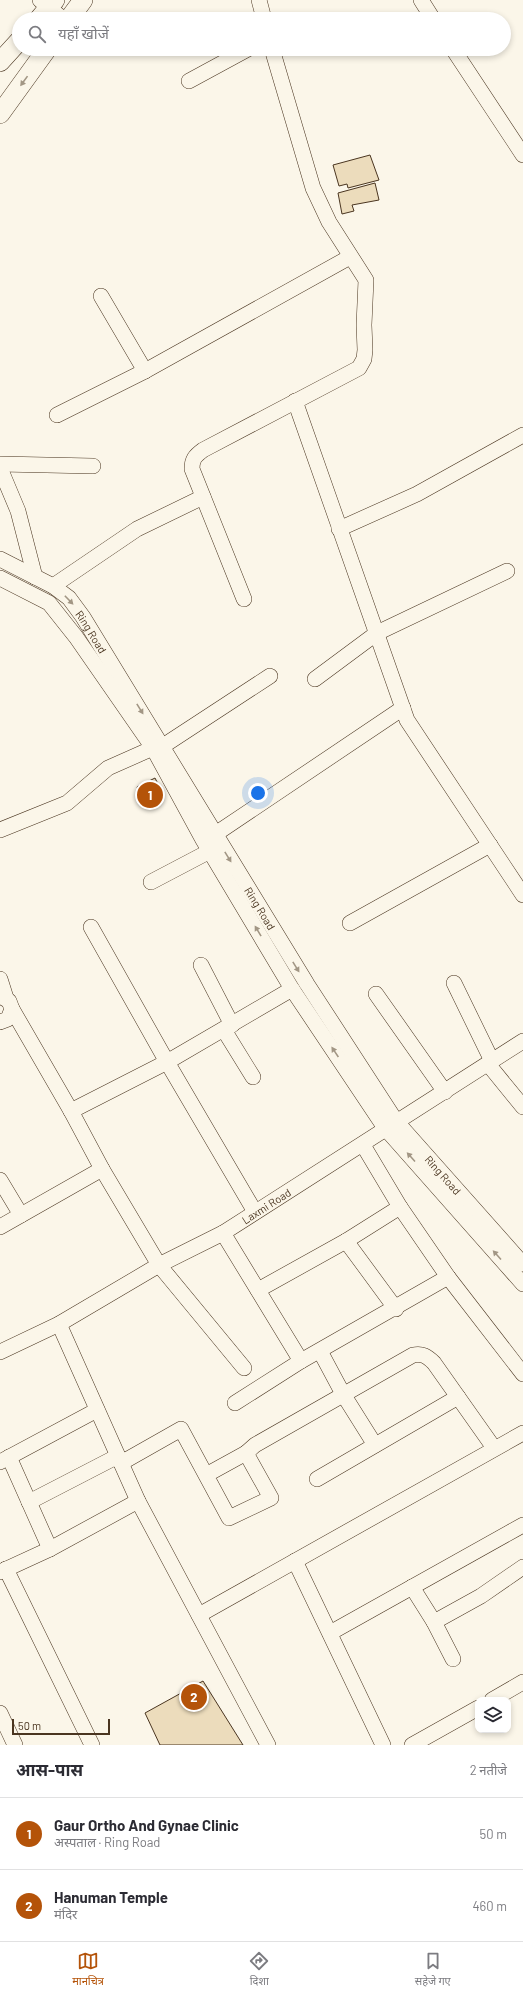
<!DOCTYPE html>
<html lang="hi">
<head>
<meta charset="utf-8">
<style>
	:root { --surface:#fff; --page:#f2f2f3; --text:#2b2b33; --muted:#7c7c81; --line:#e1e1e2; --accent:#b45309 }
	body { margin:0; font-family:Barlow,"Noto Sans Devanagari",sans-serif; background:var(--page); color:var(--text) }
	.controls { position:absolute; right:12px; bottom:12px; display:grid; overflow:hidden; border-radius:8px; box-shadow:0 2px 6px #0003 }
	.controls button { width:36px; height:36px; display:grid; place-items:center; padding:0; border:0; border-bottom:1px solid var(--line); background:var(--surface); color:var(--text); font:20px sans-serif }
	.scale { position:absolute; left:12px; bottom:10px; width:98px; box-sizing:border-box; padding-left:4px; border:2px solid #4a3520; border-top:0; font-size:11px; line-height:14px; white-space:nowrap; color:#4a3520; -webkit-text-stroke:3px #fbf6e9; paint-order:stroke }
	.you { position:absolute; left:258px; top:793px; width:14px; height:14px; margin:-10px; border:3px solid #fff; border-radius:50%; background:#1a73e8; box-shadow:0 0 0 6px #1a73e833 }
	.badge { display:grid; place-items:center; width:26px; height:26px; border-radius:50%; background:var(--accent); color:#fff; font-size:13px; font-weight:700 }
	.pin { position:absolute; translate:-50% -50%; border:2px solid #fff; box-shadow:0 1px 4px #0006 }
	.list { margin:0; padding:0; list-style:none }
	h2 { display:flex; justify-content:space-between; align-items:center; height:52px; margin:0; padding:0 16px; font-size:17px }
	h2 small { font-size:13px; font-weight:400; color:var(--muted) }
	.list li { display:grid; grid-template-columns:26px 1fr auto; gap:12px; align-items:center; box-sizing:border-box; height:72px; padding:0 16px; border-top:1px solid var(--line) }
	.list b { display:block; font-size:15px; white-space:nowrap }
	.list p { margin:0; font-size:13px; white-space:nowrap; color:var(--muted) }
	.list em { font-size:13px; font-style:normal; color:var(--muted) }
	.icon { flex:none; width:22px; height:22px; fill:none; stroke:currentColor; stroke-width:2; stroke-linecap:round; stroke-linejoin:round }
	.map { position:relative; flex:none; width:523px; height:1745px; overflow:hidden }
	.search { position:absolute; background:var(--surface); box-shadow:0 2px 6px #0003; left:12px; right:12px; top:12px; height:44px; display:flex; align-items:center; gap:10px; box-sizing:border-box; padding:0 14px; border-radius:22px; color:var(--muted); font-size:15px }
	.sheet { height:196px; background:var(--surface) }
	nav { display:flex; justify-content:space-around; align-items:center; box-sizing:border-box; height:56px; border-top:1px solid var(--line); background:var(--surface); font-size:11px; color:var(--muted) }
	nav a { display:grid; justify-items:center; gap:2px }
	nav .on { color:var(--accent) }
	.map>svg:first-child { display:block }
	.building { fill:#ecdcbc; stroke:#4a3520 }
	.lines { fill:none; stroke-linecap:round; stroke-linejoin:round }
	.minor-casing { stroke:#4a3520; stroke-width:16 }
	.major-casing { stroke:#4a3520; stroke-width:20 }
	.minor { stroke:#fbf6e9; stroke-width:15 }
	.major { stroke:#fbf6e9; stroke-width:19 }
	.oneway { fill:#a29684 }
	.labels { text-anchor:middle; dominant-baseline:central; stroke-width:3; stroke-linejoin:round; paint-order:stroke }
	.street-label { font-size:11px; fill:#4a3520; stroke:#fbf6e9 }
</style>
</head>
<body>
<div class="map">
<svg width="523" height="1745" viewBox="0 0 523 1745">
	<rect width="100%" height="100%" fill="#fbf6e9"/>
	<path class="building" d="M370,155L379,180L348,188L347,184L339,186L333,165Z
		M375,183L379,200L352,205L354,211L342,214L338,193Z
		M155,778L164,796L145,804L137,787Z
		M203,1681L243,1745H160L145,1713Z"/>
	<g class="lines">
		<defs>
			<g id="minor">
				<path d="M40,0L63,19"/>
				<path d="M259,0L264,19"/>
				<path d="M421,0L433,19"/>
				<path d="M453,49L523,155"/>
				<path d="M189,81L248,49"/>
				<path d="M101,296L145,371"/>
				<path d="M295,401L407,720L523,895"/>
				<path d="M57,415L145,371L350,257"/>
				<path d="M0,464L93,466"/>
				<path d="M0,468L18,511L35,577"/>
				<path d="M339,529L417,494L523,435"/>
				<path id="s1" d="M0,559L53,586L69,598L83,617L307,984L396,1121L523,1264"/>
				<path d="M0,578L49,603L76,637L153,748L203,840L292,989L385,1128L523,1284"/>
				<path d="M53,586L137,529L203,497"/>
				<path d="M244,599L192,469C192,459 195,456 203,450L359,368L364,359L365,350L364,325L366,280L329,222L313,188L272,49"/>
				<path d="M315,679L377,633L507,571"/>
				<path d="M163,746L270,676"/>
				<path d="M0,830L67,803L108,768L153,748"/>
				<path d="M214,835L403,708"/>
				<path d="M151,882L210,851"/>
				<path d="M350,923L490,845"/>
				<path d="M91,927L167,1062L255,1212"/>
				<path d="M201,965L232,1025"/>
				<path d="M0,979L6,998"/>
				<path d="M454,983L492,1061"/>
				<path d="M376,994L445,1092"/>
				<path d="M0,996L9,1001L12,1009L8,1019L0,1022"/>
				<path d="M12,1009L71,1111L102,1169L159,1265L244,1368"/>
				<path d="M224,1030L253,1077"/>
				<path d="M488,1064L523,1107"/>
				<path d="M71,1111L167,1062L292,989"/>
				<path d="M363,1145L400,1207L448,1277L523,1374"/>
				<path d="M0,1180L21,1215"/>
				<path d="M0,1227L102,1169"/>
				<path d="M223,1233L301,1361"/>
				<path d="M346,1241L396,1309"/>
				<path d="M258,1290L346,1241L400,1207"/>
				<path d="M59,1324L138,1501L268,1745"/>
				<path d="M320,1351L343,1394L375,1445"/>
				<path id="s2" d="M0,1352L59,1324L159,1265L223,1233L523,1041"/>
				<path d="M235,1403L301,1361L448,1277"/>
				<path d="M246,1453L255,1445L413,1355C422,1353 427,1356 434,1363L494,1448"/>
				<path d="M9,1457L50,1549"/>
				<path d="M0,1462L97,1410"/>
				<path d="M121,1463L181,1429L229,1518L271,1498L246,1453L206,1475"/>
				<path d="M317,1479L458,1397"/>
				<path d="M29,1502L118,1456"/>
				<path d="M295,1561L383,1745"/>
				<path d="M6,1569L92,1745"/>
				<path d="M0,1572L50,1549L138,1501"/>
				<path d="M412,1587L434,1622L481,1596L523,1567"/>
				<path d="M199,1615L523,1433"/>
				<path d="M434,1622L453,1659"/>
				<path d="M330,1633L523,1525"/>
				<path d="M492,1700L523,1682"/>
				<path d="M0,1713L15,1745"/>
				<path d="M412,1745L478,1708"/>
			</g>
			<path id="major" d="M39,19L55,0
				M69,19L83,0
				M0,62L19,41
				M0,114L47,49"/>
		</defs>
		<use href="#minor" class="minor-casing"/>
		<use href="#major" class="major-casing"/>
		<use href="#minor" class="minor"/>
		<use href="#major" class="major"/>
	</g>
	<defs><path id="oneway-solid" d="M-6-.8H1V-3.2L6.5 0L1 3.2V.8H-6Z"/></defs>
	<g class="oneway">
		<use href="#oneway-solid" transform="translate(24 81) rotate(126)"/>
		<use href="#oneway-solid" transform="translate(69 600) rotate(46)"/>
		<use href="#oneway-solid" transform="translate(140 709) rotate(58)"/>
		<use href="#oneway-solid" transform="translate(228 857) rotate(58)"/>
		<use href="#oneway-solid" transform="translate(258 931) rotate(-121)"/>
		<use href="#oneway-solid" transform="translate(296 967) rotate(58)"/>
		<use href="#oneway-solid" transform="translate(335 1052) rotate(-124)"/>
		<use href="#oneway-solid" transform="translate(411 1157) rotate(-132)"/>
		<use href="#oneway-solid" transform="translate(497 1255) rotate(-132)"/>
	</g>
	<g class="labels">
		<g class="street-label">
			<text stroke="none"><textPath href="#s1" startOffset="120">Ring Road</textPath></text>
			<text stroke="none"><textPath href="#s1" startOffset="444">Ring Road</textPath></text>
			<text stroke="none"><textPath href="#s1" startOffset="768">Ring Road</textPath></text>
			<text stroke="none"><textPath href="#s2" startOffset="304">Laxmi Road</textPath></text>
		</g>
	</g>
</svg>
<div class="controls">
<button><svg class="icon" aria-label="layers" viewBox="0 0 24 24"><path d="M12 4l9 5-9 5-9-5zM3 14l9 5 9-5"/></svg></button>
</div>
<div class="scale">50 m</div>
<div class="you"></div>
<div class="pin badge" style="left:150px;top:795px">1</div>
<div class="pin badge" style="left:194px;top:1697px">2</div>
<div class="search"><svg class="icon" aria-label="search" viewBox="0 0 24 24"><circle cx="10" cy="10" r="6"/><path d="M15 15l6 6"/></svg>यहाँ खोजें</div>
</div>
<section class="sheet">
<h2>आस-पास<small>2 नतीजे</small></h2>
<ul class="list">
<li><span class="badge">1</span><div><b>Gaur Ortho And Gynae Clinic</b><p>अस्पताल · Ring Road</p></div><em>50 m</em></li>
<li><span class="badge">2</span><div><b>Hanuman Temple</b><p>मंदिर</p></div><em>460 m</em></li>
</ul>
</section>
<nav>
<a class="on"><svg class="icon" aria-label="map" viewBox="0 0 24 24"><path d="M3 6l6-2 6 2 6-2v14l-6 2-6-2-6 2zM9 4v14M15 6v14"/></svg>मानचित्र</a>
<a><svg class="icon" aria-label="directions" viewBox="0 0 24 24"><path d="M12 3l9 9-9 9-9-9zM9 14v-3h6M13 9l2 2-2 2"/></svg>दिशा</a>
<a><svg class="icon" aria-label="saved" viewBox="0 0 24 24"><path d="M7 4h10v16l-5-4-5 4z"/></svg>सहेजे गए</a>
</nav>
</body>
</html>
